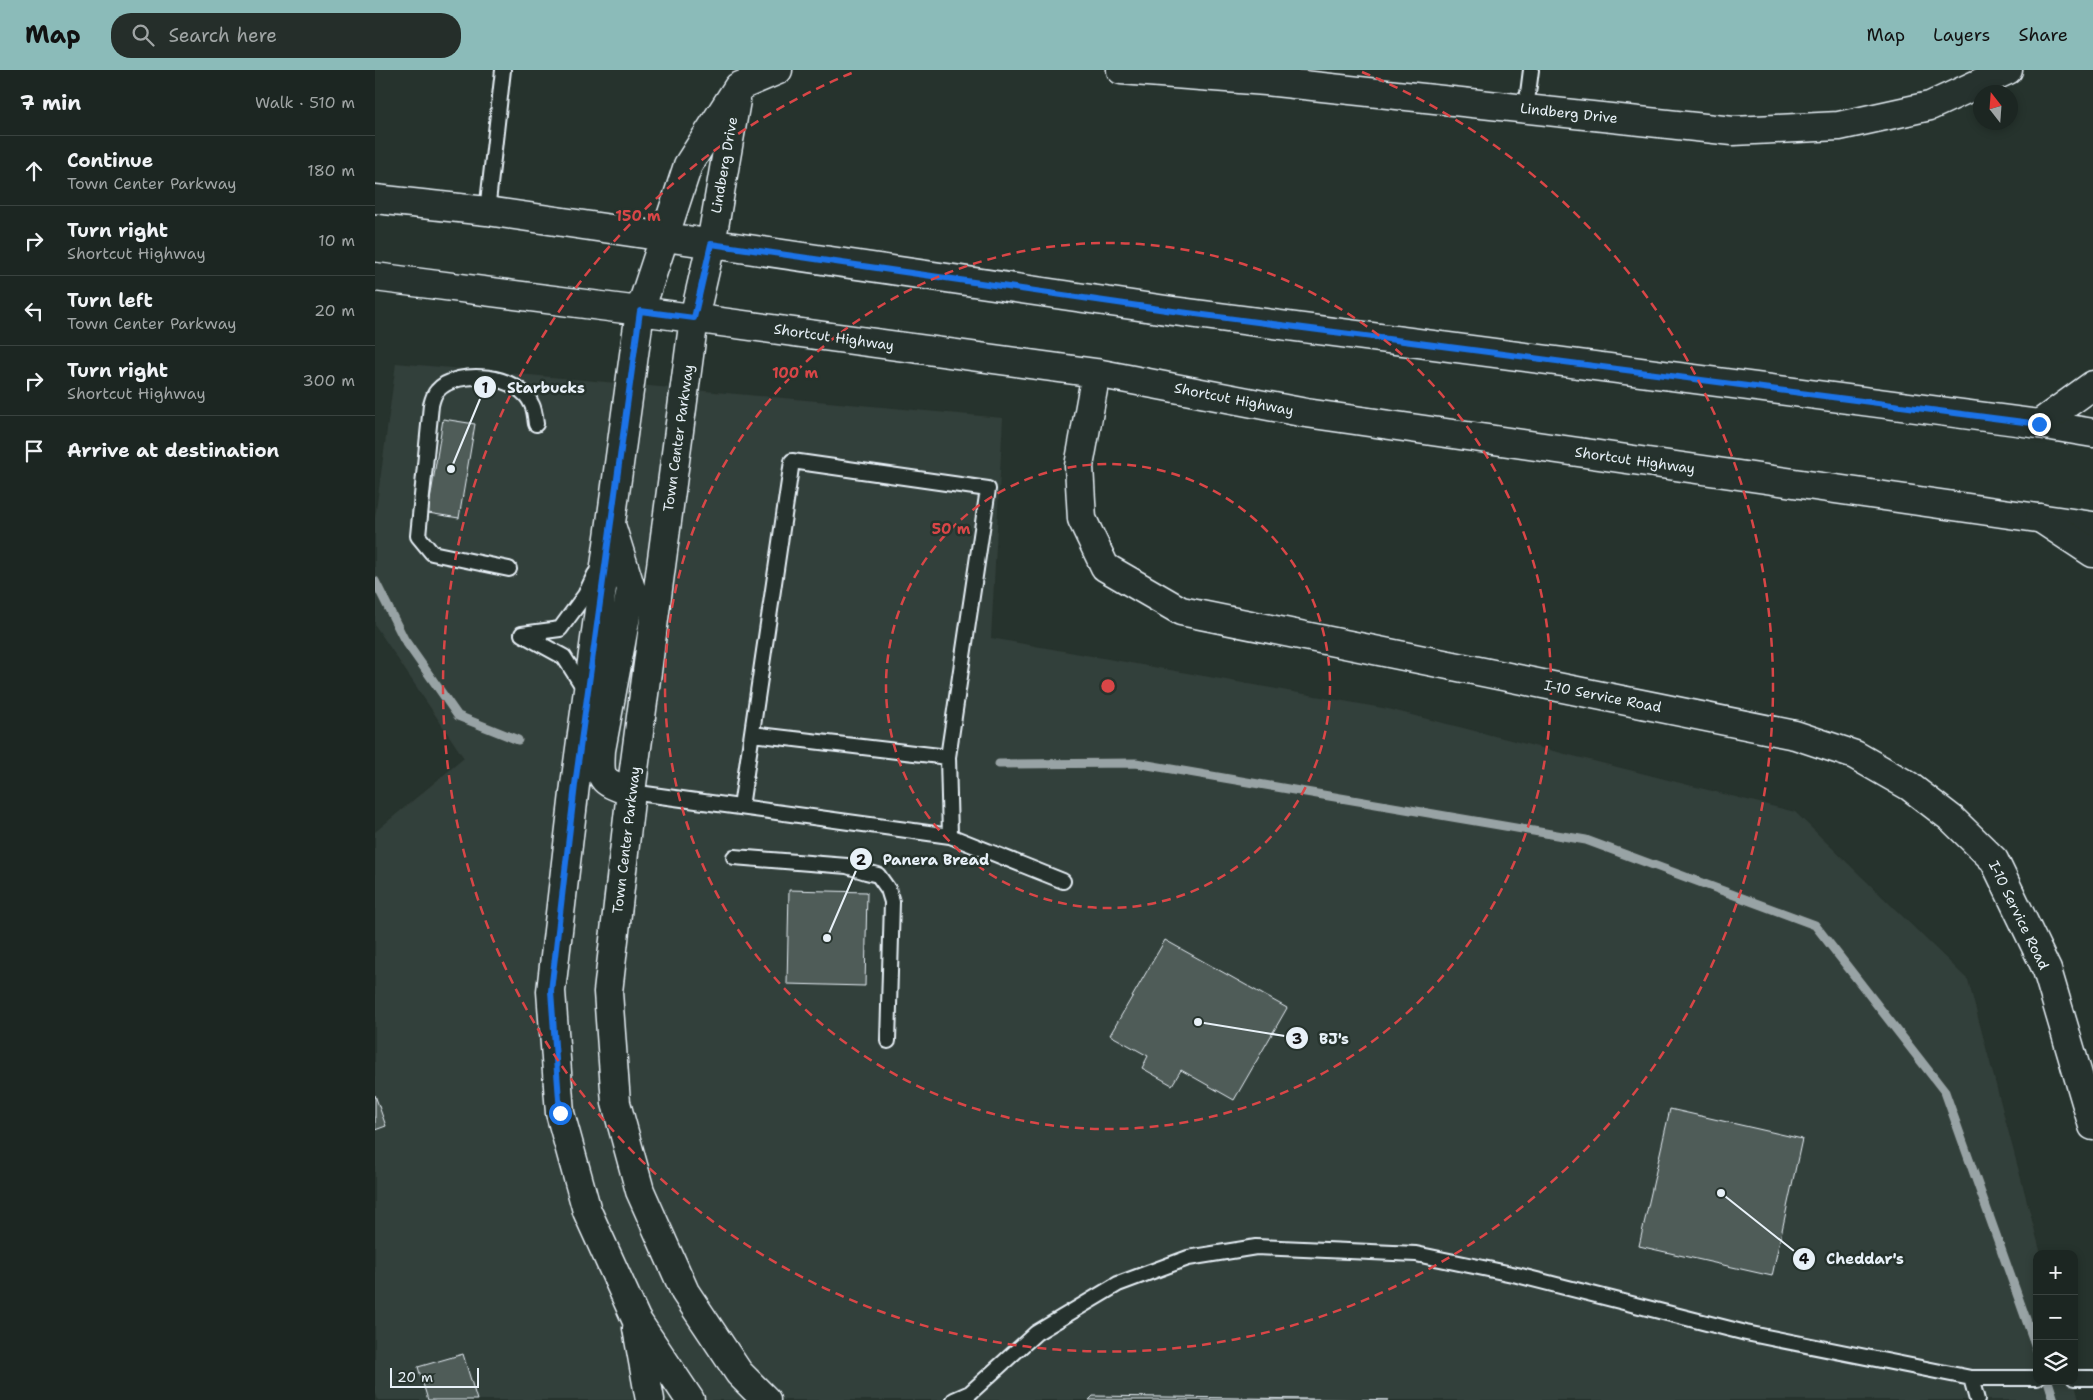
<!DOCTYPE html>
<html lang="en">
<head>
<meta charset="utf-8">
<style>
	:root { --surface:#1c2622; --page:#252e2a; --text:#f1f3f6; --muted:#a0a5a5; --line:#3a4340; --accent:#8bbbb9 }
	body { margin:0; font-family:"Shantell Sans",sans-serif; background:var(--page); color:var(--text) }
	.controls { position:absolute; right:15px; bottom:15px; display:grid; overflow:hidden; border-radius:10px; box-shadow:0 2px 8px #0003 }
	.controls button { width:45px; height:45px; display:grid; place-items:center; padding:0; border:0; border-bottom:1px solid var(--line); background:var(--surface); color:var(--text); font:25px sans-serif }
	.compass { position:absolute; left:1598px; top:15px; width:45px; height:45px; border-radius:50%; background:var(--surface); box-shadow:0 2px 8px #0003; rotate:343deg }
	.scale { position:absolute; left:15px; bottom:12px; width:89px; box-sizing:border-box; padding-left:5px; border:2px solid #e8f1f8; border-top:0; font-size:14px; line-height:18px; white-space:nowrap; color:#e8f1f8; -webkit-text-stroke:4px #26332d; paint-order:stroke }
	.stop { position:absolute; width:15px; height:15px; margin:-11px; border:4px solid #1a73e8; border-radius:50%; background:#fff }
	.stop.end { background:#1a73e8; border-color:#fff; box-shadow:0 1px 5px #0008 }
	.list { margin:0; padding:0; list-style:none }
	h2 { display:flex; justify-content:space-between; align-items:center; height:65px; margin:0; padding:0 20px; font-size:21px }
	h2 small { font-size:16px; font-weight:400; color:var(--muted) }
	.list li { display:grid; grid-template-columns:32px 1fr auto; gap:15px; align-items:center; box-sizing:border-box; height:70px; padding:0 20px; border-top:1px solid var(--line) }
	.list b { display:block; font-size:19px; white-space:nowrap }
	.list p { margin:0; font-size:16px; white-space:nowrap; color:var(--muted) }
	.list em { font-size:16px; font-style:normal; color:var(--muted) }
	.icon { flex:none; width:28px; height:28px; fill:none; stroke:currentColor; stroke-width:2; stroke-linecap:round; stroke-linejoin:round }
	.map { position:relative; flex:none; width:1718px; height:1330px; overflow:hidden }
	header { display:flex; align-items:center; gap:30px; box-sizing:border-box; height:70px; padding:0 25px; background:var(--accent); color:#111 }
	header strong { font-size:24px }
	nav { display:flex; gap:28px; margin-inline-start:auto; font-size:18px }
	.search { width:350px; height:45px; background:var(--page); display:flex; align-items:center; gap:12px; box-sizing:border-box; padding:0 18px; border-radius:20px; color:var(--muted); font-size:19px }
	main { display:flex }
	aside { flex:1; background:var(--surface) }
	.map>svg:first-child { display:block }
	.built { fill:#333f3a }
	.lines { fill:none; stroke-linecap:round; stroke-linejoin:round }
	.stream { stroke:#98a3a5; stroke-width:9 }
	.building { fill:#505c59; stroke:#e8f1f8 }
	.lane-casing { stroke:#e8f1f8; stroke-width:18 }
	.secondary-casing { stroke:#e8f1f8; stroke-width:31 }
	.highway-casing { stroke:#e8f1f8; stroke-width:31 }
	.lane { stroke:#26332d; stroke-width:14 }
	.secondary { stroke:#26332d; stroke-width:28 }
	.highway { stroke:#26332d; stroke-width:28 }
	.route { stroke:#1a73e8; stroke-width:6 }
	.ring { fill:none; stroke:#d94647; stroke-width:2.5; stroke-dasharray:9 6 }
	.labels { text-anchor:middle; dominant-baseline:central; stroke-width:5; stroke-linejoin:round; paint-order:stroke }
	.street-label { font-size:14px; fill:#e8f1f8; stroke:#26332d }
	.centre { fill:#d94647; stroke:#26332d; stroke-width:2.5 }
	.ring-label { font-size:15px; text-anchor:middle; font-weight:bold; fill:#d94647; stroke:#26332d; stroke-width:5; stroke-linejoin:round; paint-order:stroke }
	.leader { fill:none; stroke:#e8f1f8; stroke-width:2 }
	.callout-dot { fill:#e8f1f8; stroke:#26332d; stroke-width:2 }
	.mark-label { font-size:15px; text-anchor:middle; font-weight:bold; fill:#111 }
	.callout-label { font-size:15px; text-anchor:middle; font-weight:bold; fill:#e8f1f8; stroke:#26332d; stroke-width:5; stroke-linejoin:round; paint-order:stroke }
</style>
</head>
<body>
<header>
<strong>Map</strong>
<div class="search"><svg class="icon" aria-label="search" viewBox="0 0 24 24"><circle cx="10" cy="10" r="6"/><path d="M15 15l6 6"/></svg>Search here</div>
<nav><a>Map</a><a>Layers</a><a>Share</a></nav>
</header>
<main>
<aside>
<h2>7 min<small>Walk · 510 m</small></h2>
<ul class="list">
<li><svg class="icon" aria-label="ahead" viewBox="0 0 24 24"><path d="M12 20V5M6 11l6-6 6 6"/></svg><div><b>Continue</b><p>Town Center Parkway</p></div><em>180 m</em></li>
<li><svg class="icon" aria-label="right" viewBox="0 0 24 24"><path d="M7 20v-9h11M14 6l5 5-5 5"/></svg><div><b>Turn right</b><p>Shortcut Highway</p></div><em>10 m</em></li>
<li><svg class="icon" aria-label="left" viewBox="0 0 24 24"><path d="M17 20v-9H6M10 6l-5 5 5 5"/></svg><div><b>Turn left</b><p>Town Center Parkway</p></div><em>20 m</em></li>
<li><svg class="icon" aria-label="right" viewBox="0 0 24 24"><path d="M7 20v-9h11M14 6l5 5-5 5"/></svg><div><b>Turn right</b><p>Shortcut Highway</p></div><em>300 m</em></li>
<li><svg class="icon" aria-label="arrive" viewBox="0 0 24 24"><path d="M6 21V4h12l-3 4 3 4H6"/></svg><div><b>Arrive at destination</b></div></li>
</ul>
</aside>
<div class="map">
<svg width="1718" height="1330" viewBox="0 0 1718 1330">
	<rect width="100%" height="100%" fill="#26332d"/>
	<filter id="ink" filterUnits="userSpaceOnUse"><feTurbulence type="fractalNoise" baseFrequency=".02" numOctaves="2"/><feDisplacementMap in="SourceGraphic" scale="10" xChannelSelector="R" yChannelSelector="G"/><feConvolveMatrix kernelMatrix="1 2 1 2 8 2 1 2 1" color-interpolation-filters="sRGB"/></filter>
	<g filter="url(#ink)">
		<path class="built" d="M21,293L628,348L616,568L1013,639L1420,742L1593,910L1666,1184H1662V1311H1699L1704,1330H3L0,1321V762L89,688L0,555V448Z"/>
		<g class="lines">
			<path class="stream" d="M0,511L29,569L83,646L143,670
				M624,694L761,693L1211,770L1440,855L1570,1022L1662,1280
				M1673,1311L1679,1330"/>
		</g>
		<path class="building" d="M68,349L100,354L84,448L53,443Z
			M414,820L492,822L490,916L412,914Z
			M790,870L912,938L859,1030L806,1000L797,1015L767,998L773,986L735,965Z
			M0,1025L11,1056L0,1060Z
			M1295,1039L1427,1069L1397,1206L1264,1176Z
			M88,1284L102,1330H53L43,1297Z
			M718,1326L1013,1330H714Z"/>
		<g class="lines">
			<defs>
				<path id="lane" d="M1151,39L1156,0
					M112,141L128,0
					M134,499L57,483L43,466L56,335C57,331 59,324 62,321C83,297 145,305 157,335C160,341 160,348 161,354
					M147,564L185,559L210,525L220,504
					M147,564L189,587L210,620
					M377,664L573,687
					M256,722L575,766L688,811
					M366,737L417,391L613,419L573,687L575,766
					M359,787L472,796L491,802L503,805L513,819L517,832L513,971
					M1596,1308L1602,1330
					M1699,1308H1718
					M579,1330L595,1323
					M591,1330L595,1323L661,1263L743,1214L813,1188L881,1177L1041,1184L1142,1205L1371,1263L1596,1308H1662"/>
				<path id="secondary" d="M746,0L891,11L1358,61L1464,56L1555,36L1633,0
					M361,30L336,174L319,248L256,722L233,922L241,1033L265,1121L310,1222L364,1303L391,1330
					M0,129L112,141L798,241L1664,354L1718,363
					M0,207L265,241L721,303L931,343L1718,456
					M721,303L704,396L707,449L730,497L806,541L1420,665L1480,685L1534,716L1577,749L1619,790L1672,900L1718,1056
					M237,458L256,519L226,680C224,712 227,711 256,722
					M262,1258L275,1330
					M315,1330L261,1249L212,1141L185,1043L176,921L200,715L265,241L313,95L363,17L403,0"/>
				<path id="highway" d="M1664,354L1718,315
					M1665,448L1718,483"/>
			</defs>
			<use href="#lane" class="lane-casing"/>
			<use href="#secondary" class="secondary-casing"/>
			<use href="#highway" class="highway-casing"/>
			<use href="#lane" class="lane"/>
			<use href="#secondary" class="secondary"/>
			<use href="#highway" class="highway"/>
		</g>
	</g>
	<g class="lines" filter="url(#ink)">
		<path class="route" d="M185,1043L176,921L200,715L265,241L319,248L336,174L798,241L1664,354"/>
	</g>
	<g class="ring">
		<circle cx="733" cy="616" r="222"/>
		<circle cx="733" cy="616" r="443"/>
		<path d="M987 2A665 665 0 1 1 479 2"/>
	</g>
	<g class="labels">
		<g class="street-label">
			<text transform="translate(1194 43) rotate(6)">Lindberg Drive</text>
			<text transform="translate(349 95) rotate(-80)">Lindberg Drive</text>
			<text transform="translate(459 267) rotate(8)">Shortcut Highway</text>
			<text transform="translate(859 329) rotate(11)">Shortcut Highway</text>
			<text transform="translate(303 368) rotate(-82)">Town Center Parkway</text>
			<text transform="translate(1260 390) rotate(8)">Shortcut Highway</text>
			<text transform="translate(1228 626) rotate(11)">I-10 Service Road</text>
			<text transform="translate(251 770) rotate(-83)">Town Center Parkway</text>
			<text transform="translate(1644 845) rotate(64)">I-10 Service Road</text>
		</g>
	</g>
	<circle cx="733" cy="616" r="8" class="centre"/>
	<g class="ring-label">
		<text x="263" y="151">150 m</text>
		<text x="420" y="308">100 m</text>
		<text x="576" y="464">50 m</text>
	</g>
	<path class="leader" d="M76 399L110 317M452 868L486 789M823 952L922 968M1346 1123L1429 1189"/>
	<g class="callout-dot">
		<circle cx="76" cy="399" r="5"/>
		<circle cx="452" cy="868" r="5"/>
		<circle cx="823" cy="952" r="5"/>
		<circle cx="1346" cy="1123" r="5"/>
		<circle cx="110" cy="317" r="12"/>
		<circle cx="486" cy="789" r="12"/>
		<circle cx="922" cy="968" r="12"/>
		<circle cx="1429" cy="1189" r="12"/>
	</g>
	<g class="mark-label">
		<text x="110" y="323">1</text>
		<text x="486" y="795">2</text>
		<text x="922" y="974">3</text>
		<text x="1429" y="1194">4</text>
	</g>
	<g class="callout-label">
		<text x="171" y="323">Starbucks</text>
		<text x="561" y="795">Panera Bread</text>
		<text x="959" y="974">BJ's</text>
		<text x="1490" y="1194">Cheddar's</text>
	</g>
</svg>
<div class="controls">
<button>+</button>
<button>−</button>
<button><svg class="icon" aria-label="layers" viewBox="0 0 24 24"><path d="M12 4l9 5-9 5-9-5zM3 14l9 5 9-5"/></svg></button>
</div>
<svg class="compass" viewBox="-18 -18 36 36"><path d="M0-13l5 13h-10z" fill="#e53935"/><path d="M0 13l5-13h-10z" fill="#a0a5a5"/></svg>
<div class="scale">20 m</div>
<div class="stop" style="left:185px;top:1043px"></div>
<div class="stop end" style="left:1664px;top:354px"></div>
</div>
</main>
</body>
</html>
